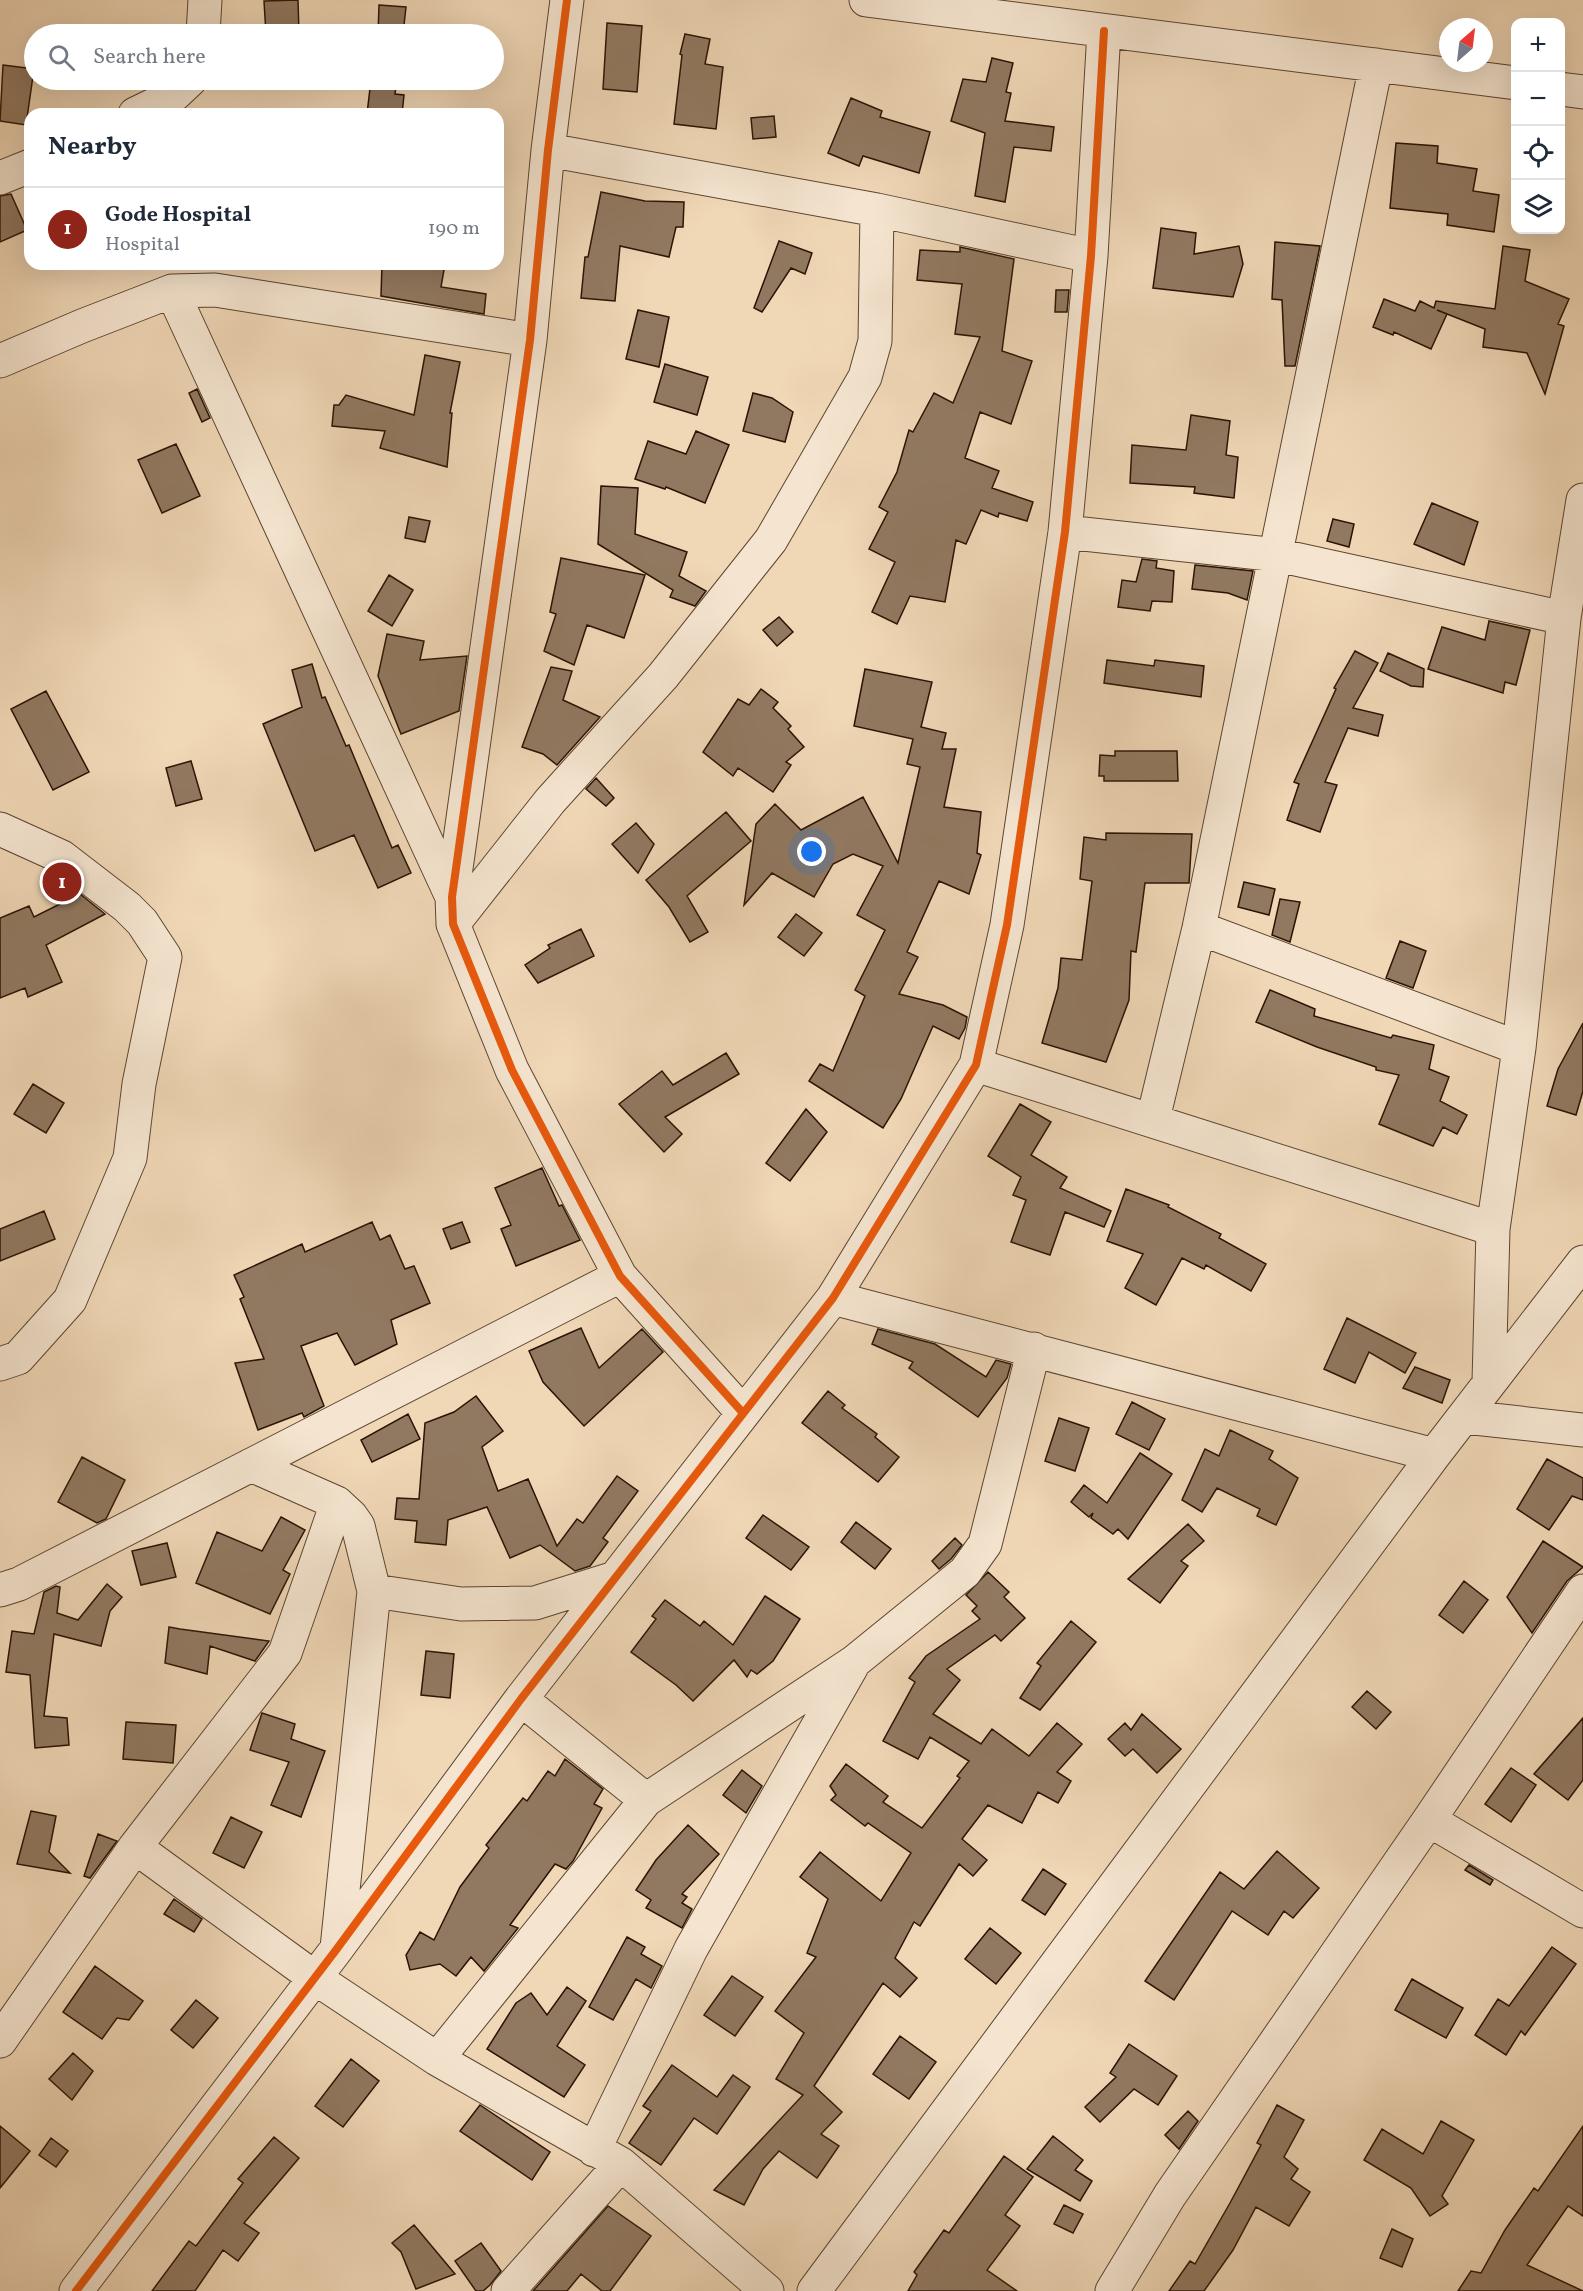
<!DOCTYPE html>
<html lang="en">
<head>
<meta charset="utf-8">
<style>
	:root { --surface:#fff; --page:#f2f2f3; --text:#1f2937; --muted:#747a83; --line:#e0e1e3; --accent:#8f2418 }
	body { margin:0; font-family:Vollkorn,serif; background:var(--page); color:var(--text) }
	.controls { position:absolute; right:18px; top:18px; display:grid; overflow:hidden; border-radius:12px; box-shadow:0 6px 24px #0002 }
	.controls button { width:54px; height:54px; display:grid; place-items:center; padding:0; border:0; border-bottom:2px solid var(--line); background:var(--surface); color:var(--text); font:30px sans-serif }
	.compass { position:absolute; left:1439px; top:18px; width:54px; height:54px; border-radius:50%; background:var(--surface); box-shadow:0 6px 24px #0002; rotate:28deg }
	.you { position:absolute; left:812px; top:852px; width:21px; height:21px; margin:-15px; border:4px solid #fff; border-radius:50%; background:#1a73e8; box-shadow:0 0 0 9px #1a73e833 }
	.badge { display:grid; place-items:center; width:39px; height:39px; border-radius:50%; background:var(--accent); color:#fff; font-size:20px; font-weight:700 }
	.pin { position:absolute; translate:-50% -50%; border:3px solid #fff; box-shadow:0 2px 6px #0006 }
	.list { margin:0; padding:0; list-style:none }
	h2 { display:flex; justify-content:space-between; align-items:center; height:78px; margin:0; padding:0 24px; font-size:26px }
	h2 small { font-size:20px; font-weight:400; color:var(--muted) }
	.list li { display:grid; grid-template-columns:39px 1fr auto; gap:18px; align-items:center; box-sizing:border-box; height:84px; padding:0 24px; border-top:2px solid var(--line) }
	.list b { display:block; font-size:22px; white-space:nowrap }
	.list p { margin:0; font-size:20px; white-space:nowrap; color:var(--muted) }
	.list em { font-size:20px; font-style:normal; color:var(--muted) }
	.icon { flex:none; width:33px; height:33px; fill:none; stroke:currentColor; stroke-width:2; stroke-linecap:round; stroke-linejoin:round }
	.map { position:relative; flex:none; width:1583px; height:2291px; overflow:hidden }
	.search { position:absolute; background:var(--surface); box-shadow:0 6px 24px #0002; left:24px; top:24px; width:480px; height:66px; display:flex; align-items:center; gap:15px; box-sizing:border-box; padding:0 21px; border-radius:33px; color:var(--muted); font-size:22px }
	.panel { position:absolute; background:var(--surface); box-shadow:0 6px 24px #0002; left:24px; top:108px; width:480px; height:162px; border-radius:18px }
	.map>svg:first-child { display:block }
	.building { fill:#917961; stroke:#2b1404; stroke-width:1.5 }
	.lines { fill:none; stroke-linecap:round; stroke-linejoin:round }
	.minor-casing { stroke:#5c4530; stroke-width:35 }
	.minor { stroke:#f5e5d0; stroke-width:33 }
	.cycleway-casing { stroke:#f5e5d0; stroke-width:11 }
	.cycleway { stroke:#e8590c; stroke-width:8 }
</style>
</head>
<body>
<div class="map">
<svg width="1583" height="2291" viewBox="0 0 1583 2291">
	<rect width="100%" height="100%" fill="#f0d7b6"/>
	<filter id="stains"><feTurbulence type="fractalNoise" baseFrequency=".00333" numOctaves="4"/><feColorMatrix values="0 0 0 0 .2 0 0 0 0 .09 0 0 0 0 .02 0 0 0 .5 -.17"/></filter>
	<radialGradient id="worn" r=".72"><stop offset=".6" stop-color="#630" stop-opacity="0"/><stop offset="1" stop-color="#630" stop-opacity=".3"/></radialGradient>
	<path class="building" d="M298,0L299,34H266L264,1Z
		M379,5L406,7L403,34H378Z
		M607,23L642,26L637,92L603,89Z
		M685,34L710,39L705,64L723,67L716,129L674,124L682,55L680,54Z
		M992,58L1013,63L1006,92L1011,93L1005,121L1054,127L1051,151L1014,147L1005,202L975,196L985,133L951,121L963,79L986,82Z
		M3,65L34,69L26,125L0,121Z
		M371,80H397L395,94L404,95L402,114H367Z
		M851,98L882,111L880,117L930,132L919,173L863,156L859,166L828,153Z
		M774,116L776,137L753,139L751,118Z
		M1396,143L1438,146L1437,163L1477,169L1473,191L1499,195L1494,232L1447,225L1448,214L1390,208Z
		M601,192L645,201L684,202L683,227H676L669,257L620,246L615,301L581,298L585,257H588Z
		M11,194L27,230L0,242V196Z
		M1161,228L1196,233L1194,254L1239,246L1243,264L1233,297L1153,288Z
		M779,241L812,253L805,274L791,268L762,312L754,308Z
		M1275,242L1320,246L1295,366H1285L1282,300L1272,299Z
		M1503,246L1530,250L1525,281L1569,299L1558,324L1564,326L1545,394L1527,353L1483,347L1485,329L1437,310L1447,314L1431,349L1394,332L1393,335L1373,327L1384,299L1415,311L1420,301L1434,308L1436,301L1495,309Z
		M960,247L1014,259L1002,351L1032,361L1011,424L980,412L965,458L999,471L992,488L1033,502L1027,521L999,513L998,517L981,510L966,544L956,540L945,602L910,596L897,624L872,612L895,562L869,549L888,512L879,507L897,472L909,430L913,432L934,393L953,403L980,337L955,334L962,284L917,280L920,250L960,252Z
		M382,264H445L441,287L486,294L484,314L381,296Z
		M1056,290H1069L1067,312H1055Z
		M638,310L669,317L659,367L626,359Z
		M425,355L460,362L450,413H452L447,467L380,448L385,431L332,426L334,405H339L346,395L414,415Z
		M665,364L708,377L697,415L654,402Z
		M197,389L210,418L202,422L189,393Z
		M753,393L772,398L793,412L785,442L743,431Z
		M1191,415L1230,421L1226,455L1238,457L1234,498L1194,493L1195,487L1130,483L1132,445L1186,450Z
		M696,431L729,445L705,503L666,487L665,489L635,479L648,441L686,454Z
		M176,444L200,496L162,513L138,460Z
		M601,486L638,488L635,534L687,552L679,576L706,591L695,606L670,597L673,590L598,544Z
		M1432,503L1478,522L1464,565L1414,544Z
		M409,517L430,521L425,542L405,538Z
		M1333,519L1354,524L1349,547L1327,541Z
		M561,558L645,575L624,638L587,625L574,665L544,651L556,614L550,612Z
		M1142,559L1157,561L1156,568L1174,571L1172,602L1152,601L1150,611L1118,607L1122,580L1136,582Z
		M1195,565L1253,571L1247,600L1228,593L1192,589Z
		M389,575L413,590L392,626L368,611Z
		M779,617L793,632L777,646L763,630Z
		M1489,621L1530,630L1516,685L1505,682L1503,693L1428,669L1442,627L1485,640Z
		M387,634L424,641L420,660L467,656L459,711L401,734L378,676Z
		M1355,651L1378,663L1353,708L1383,715L1378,736L1348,728L1325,782L1337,785L1320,832L1287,820L1299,784L1294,782L1336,689L1334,688Z
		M1388,653L1424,669L1423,687L1411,686L1380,671Z
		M1107,660L1154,666L1155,660L1204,666L1201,697L1104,683Z
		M312,664L322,698L325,697L346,746L349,745L392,848L398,845L411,873L378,888L354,835L315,851L263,724L302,707L292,670Z
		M551,667L572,671L563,700L600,717L557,765L543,754L522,747Z
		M865,669L932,682L921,727L946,733L942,749H956L944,807L981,812L977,853L981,855L969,894L939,881L907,952L918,957L899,994L943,1005L967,1017L965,1028L959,1039L933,1026L901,1099L883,1128L809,1081L820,1064L833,1071L865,996L855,990L885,930L857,915L883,866L853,854L833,864L814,897L772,873L744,905L756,824L775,804L801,830L863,797L898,863L920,767L907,764L913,739L854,726Z
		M761,689L778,702L773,708L791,726L788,729L804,747L786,762L791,765L773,792L738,768L733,776L703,752L738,699L749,705Z
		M46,691L89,772L53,790L11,709Z
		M1115,751H1177L1178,781H1104V776H1099L1100,755L1115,756Z
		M191,761L202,799L176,806L166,768Z
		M596,778L614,798L606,806L586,789Z
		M726,812L751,841L687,896L708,932L690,942L669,907L646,880Z
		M636,823L654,844L638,873L612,844Z
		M1106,833L1192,834L1189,883H1145L1136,952L1131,951L1129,1000L1106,1062L1042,1043L1058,988L1061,958L1082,960L1092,881L1080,879L1084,837L1106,840Z
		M1244,882L1275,889L1269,915L1238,907Z
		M80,894L105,914L46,945L62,982L28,997L25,988L0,998V918L29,906L34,917Z
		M1280,899L1300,902L1290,942L1272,935Z
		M796,914L822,933L804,956L778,937Z
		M581,929L594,956L538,983L525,965L550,948L548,945Z
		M1400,941L1426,951L1413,988L1386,978Z
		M1270,990L1315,1009L1314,1016L1391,1038L1393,1035L1434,1045L1429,1069L1449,1077L1440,1101L1467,1115L1457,1134L1443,1127L1433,1146L1379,1124L1399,1075L1376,1070V1067L1317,1047L1256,1022Z
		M1583,1023V1091L1576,1115L1547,1106L1558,1069Z
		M726,1053L739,1074L665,1117L682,1134L664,1152L619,1104L662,1071L673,1085Z
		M33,1084L64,1103L46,1133L14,1114Z
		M1020,1104L1051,1122L1031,1155L1067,1177L1060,1188L1111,1211L1104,1227L1065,1212L1050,1255L1011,1242L1026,1200L1013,1195L1021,1177L988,1156Z
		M806,1109L827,1132L790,1181L766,1163Z
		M542,1168L559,1206L562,1205L580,1240L516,1266L501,1229L511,1225L495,1188Z
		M1126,1189L1169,1205L1168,1207L1221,1234L1219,1238L1266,1264L1251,1291L1206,1265L1204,1269L1182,1258L1156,1305L1125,1288L1143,1254L1107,1241Z
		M44,1211L55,1239L0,1261V1229Z
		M372,1222L380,1240L390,1235L405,1269L414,1266L430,1303L391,1320L397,1344L355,1365L337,1333L301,1346L324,1406L304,1417L302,1413L258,1430L235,1363L264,1359L240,1299L244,1297L234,1275L302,1244L305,1252Z
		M462,1222L470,1242L451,1249L443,1229Z
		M1347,1318L1416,1353L1405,1373L1369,1352L1355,1383L1324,1369Z
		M581,1328L599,1368L642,1329L663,1352L584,1426L543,1382L529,1351Z
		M878,1329L935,1344L986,1377L996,1360L1011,1364L1007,1378L978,1417L909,1368L913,1362L872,1344Z
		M1415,1367L1450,1380L1442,1403L1403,1388Z
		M828,1391L845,1405L842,1408L877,1434L875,1437L899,1457L878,1482L802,1423Z
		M476,1396L503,1431L482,1447L498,1491L528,1479L557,1546L577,1519L583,1523L617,1476L638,1491L603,1538L608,1542L590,1566L575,1571L540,1545L510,1558L487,1507L448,1520L446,1545L415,1542L417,1521L395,1519L397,1498L419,1499L425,1423L454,1412Z
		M1132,1402L1165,1419L1149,1450L1116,1434Z
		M408,1414L420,1439L372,1462L361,1440Z
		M1059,1418L1089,1428L1075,1471L1045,1461Z
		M1230,1430L1273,1451L1269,1459L1298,1478L1276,1525L1257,1516L1260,1509L1217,1488L1202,1512L1182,1500L1205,1449L1219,1456Z
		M1140,1453L1172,1474L1128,1539L1118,1529L1113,1534L1091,1518L1093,1513L1089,1517L1071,1502L1084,1485L1107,1503Z
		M82,1457L125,1480L106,1519L97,1523L58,1502Z
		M1547,1459L1583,1478V1500L1572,1496L1549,1530L1517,1509Z
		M763,1515L809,1547L791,1570L746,1538Z
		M281,1517L305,1530L283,1570L290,1574L270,1614L196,1583L217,1532L262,1551Z
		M856,1522L891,1549L875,1569L841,1542Z
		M1188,1524L1204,1541L1181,1561L1188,1566L1160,1603L1128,1579Z
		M955,1538L962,1545L951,1559L939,1569L932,1561Z
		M1543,1541L1583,1567L1567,1581L1532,1633L1507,1597Z
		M167,1543L176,1577L141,1585L132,1551Z
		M988,1572L1009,1592L1004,1597L1025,1618L1001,1641L995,1635L947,1669L960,1680L933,1714L981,1744L992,1729L1029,1756L1057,1723L1082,1744L1057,1772L1071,1781L1058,1803L1038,1792L1022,1823L988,1805L962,1839L987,1860L973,1876L959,1864L920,1926L914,1922L895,1958L917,1978L900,1997L883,1983L814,2086L842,2112L821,2134L839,2146L817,2178L779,2151L763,2169L744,2205L714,2190L803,2095L776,2079L804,2033L775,2011L816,1957L807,1953L828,1899L800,1877L820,1852L881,1901L911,1853L868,1823L865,1826L831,1800L836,1795L830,1786L846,1764L888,1796L883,1802L922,1828L960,1778L957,1776L969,1761L930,1737L918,1759L883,1741L915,1682L909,1678L926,1656L980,1619L972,1611L977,1606L966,1595Z
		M1464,1581L1488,1600L1463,1633L1439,1615Z
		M107,1584L122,1597L110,1611L101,1646L54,1634L44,1716L67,1718L69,1745L35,1748L30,1675L6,1672L12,1631L34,1634L44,1592L56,1586L60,1587L57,1613L78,1620Z
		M765,1596L800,1619L773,1661L757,1674L751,1670L747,1677L734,1660L693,1701L676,1685L631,1652L656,1619L652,1616L665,1600L700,1626L704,1621L733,1645Z
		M1071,1621L1096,1642L1040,1710L1020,1698L1041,1666L1037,1663Z
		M169,1627L180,1629L269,1641L255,1661L210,1646L207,1674L165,1663Z
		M426,1651L454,1654L450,1698L421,1695Z
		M1367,1691L1391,1712L1376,1729L1352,1707Z
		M262,1713L295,1724L291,1739L325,1751L301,1817L271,1805L289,1762L250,1750Z
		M1142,1714L1181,1749L1157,1773L1133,1749L1125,1756L1108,1739L1125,1723L1131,1730Z
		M1583,1718V1780L1568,1800L1534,1774Z
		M126,1722L176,1725L173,1763L123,1759Z
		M565,1759L603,1789L594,1804L602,1808L573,1861L566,1869L555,1864L510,1925L518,1928L484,1971L471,1957L456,1976L440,1964L410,1970L406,1955L420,1932L434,1940L460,1887L489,1848L486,1845L523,1798L527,1801L548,1771L555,1776Z
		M1511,1768L1536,1785L1511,1822L1485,1804Z
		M742,1770L762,1786L746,1813L723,1795Z
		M31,1811L56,1816L49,1852L70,1873L17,1864Z
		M231,1817L262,1832L244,1868L213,1853Z
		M688,1825L719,1854L682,1894L687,1897L682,1903L692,1909L682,1928L646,1908L651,1900L636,1890L656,1860Z
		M98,1834L117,1841L90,1878L84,1876Z
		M1277,1851L1319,1888L1293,1918L1284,1911L1268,1935L1232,1911L1174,2000L1145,1981L1220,1872L1244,1889Z
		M1469,1865L1493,1880L1490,1885L1465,1870Z
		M1043,1869L1066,1884L1045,1915L1022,1900Z
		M174,1899L202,1919L194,1932L164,1914Z
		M990,1928L1021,1953L996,1984L965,1959Z
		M627,1937L645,1947L641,1954L662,1966L651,1988L636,1979L613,2020L589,2007Z
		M1552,1947L1576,1964L1525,2035L1521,2031L1506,2055L1475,2035L1498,1999L1509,2006Z
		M95,1966L143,2001L129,2020L117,2018L102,2039L63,2012Z
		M732,1976L763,1997L735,2036L704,2015Z
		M1412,1979L1463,2008L1446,2038L1395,2010Z
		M567,1987L586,2001L557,2046L585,2065L564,2097L487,2049L516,2003L531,1993L547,2015Z
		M196,2000L218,2018L193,2048L171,2030Z
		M900,2036L936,2062L909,2099L873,2074Z
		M1129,2044L1177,2076L1158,2105L1134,2089L1100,2122L1085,2107L1116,2077L1110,2073Z
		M73,2053L93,2071L72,2100L49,2079Z
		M351,2059L379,2081L343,2127L315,2106Z
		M672,2065L717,2097L733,2075L750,2087L717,2134L694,2118L661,2165L629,2143L651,2111L643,2106Z
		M480,2105L550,2152L532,2180L460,2131Z
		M1277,2105L1304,2120L1284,2157L1298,2169L1291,2179L1310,2192L1289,2226L1256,2207L1233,2250L1204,2291H1169L1190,2261L1195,2264L1230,2203L1261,2145L1257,2143Z
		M1188,2111L1198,2121L1179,2149L1165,2135Z
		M1441,2121L1474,2140L1442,2196L1448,2204L1430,2216L1411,2188L1364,2160L1382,2129L1423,2154Z
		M0,2126L30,2151L0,2188Z
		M1583,2126V2216L1568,2206L1527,2265L1583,2291H1458L1471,2271L1481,2273L1505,2230L1534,2188L1538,2191Z
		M1053,2136L1083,2160L1075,2170L1092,2181L1080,2201L1027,2169Z
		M274,2137L299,2158L244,2223L259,2233L238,2261L223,2250L195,2291H152L189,2241L196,2246L243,2183L238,2179Z
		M51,2138L68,2151L56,2167L39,2155Z
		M1004,2156L1033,2177L1005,2215L1020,2226L987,2270L1017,2291H908L917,2275L914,2272L944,2230L949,2233Z
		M1064,2205L1083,2214L1073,2233L1054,2224Z
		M608,2206L651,2236L610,2291H602L581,2274L567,2291H533Z
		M414,2225L455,2274L416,2289L401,2252L392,2243Z
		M1392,2229L1413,2239L1402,2267L1380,2258Z
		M481,2243L501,2271L490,2285L483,2291H476L455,2261Z"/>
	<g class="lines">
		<defs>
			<path id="minor" d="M567,0L548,150L530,340L452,897L453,924L512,1070L620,1276L743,1413
				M866,0L1516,83
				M203,34L205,0
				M1560,89L1583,92
				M135,114L174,95L190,80
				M548,150L877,210L1091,256
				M0,178L30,166
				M172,291L452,897
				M0,361L82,326L172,291L215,290L530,340
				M1065,532L1277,555L1564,618
				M0,829L62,857L127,907L142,922L165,957L139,1084L130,1158L70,1300L18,1358L0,1364
				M453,924L550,801L663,676L771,540L865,377L875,341L877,210
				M1199,928L1519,1048
				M976,1065L1493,1229
				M1153,1119L1199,928L1376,65
				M833,1298L1434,1455
				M1489,1382L1493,1229L1519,1048L1564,618L1583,500
				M1465,1417L1583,1430
				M251,1465L337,1503L351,1516L358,1526L374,1591L337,1948
				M0,1590L19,1584L620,1276
				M374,1591L461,1604L535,1603L615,1578
				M521,1699L646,1800
				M1429,1820L1583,1911
				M135,1847L315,1978L437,2059L621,2164L767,2291
				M0,2041L135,1847L285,1653L337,1503
				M437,2059L646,1800L854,1662L965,1572L985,1544L1034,1349
				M594,2150L691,1949L852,1666
				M76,2291L336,1950L521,1699L833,1298L976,1065L1007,925L1065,532L1091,256L1104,31
				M508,2291L621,2164
				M814,2291L1434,1455L1583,1262
				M1112,2291L1170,2195L1429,1820L1583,1591"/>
		</defs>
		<use href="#minor" class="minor-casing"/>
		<use href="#minor" class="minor"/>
		<defs>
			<path id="cycleway" d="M567,0L548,150L530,340L452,897L453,924L512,1070L620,1276L743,1413
				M76,2291L336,1950L521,1699L833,1298L976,1065L1007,925L1065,532L1091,256L1104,31"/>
		</defs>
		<use href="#cycleway" class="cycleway-casing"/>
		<use href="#cycleway" class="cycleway"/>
	</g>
	<rect width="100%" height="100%" filter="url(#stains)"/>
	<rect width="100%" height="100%" fill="url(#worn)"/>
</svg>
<div class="controls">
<button>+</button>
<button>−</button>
<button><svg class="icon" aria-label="locate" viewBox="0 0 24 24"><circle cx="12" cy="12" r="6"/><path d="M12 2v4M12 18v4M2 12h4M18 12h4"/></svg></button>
<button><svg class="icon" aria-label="layers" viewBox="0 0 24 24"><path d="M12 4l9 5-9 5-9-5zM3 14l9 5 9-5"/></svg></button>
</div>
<svg class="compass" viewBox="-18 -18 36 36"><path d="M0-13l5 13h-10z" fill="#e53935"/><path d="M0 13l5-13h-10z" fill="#747a83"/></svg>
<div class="you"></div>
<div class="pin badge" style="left:62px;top:882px">1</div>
<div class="search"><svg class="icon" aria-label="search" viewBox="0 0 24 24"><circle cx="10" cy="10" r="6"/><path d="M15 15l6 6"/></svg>Search here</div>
<section class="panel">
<h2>Nearby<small></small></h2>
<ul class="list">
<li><span class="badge">1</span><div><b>Gode Hospital</b><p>Hospital</p></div><em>190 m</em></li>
</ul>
</section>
</div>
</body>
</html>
